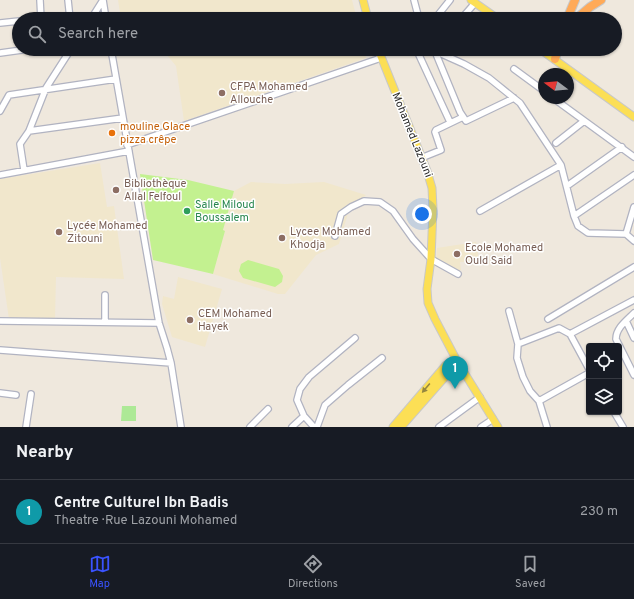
<!DOCTYPE html>
<html lang="en">
<head>
<meta charset="utf-8">
<style>
	:root { --surface:#171b24; --page:#20242c; --text:#f1f3f6; --muted:#9ea1a6; --line:#363941; --accent:#3a53ff }
	body { margin:0; font-family:Overpass,sans-serif; background:var(--page); color:var(--text) }
	.controls { position:absolute; right:12px; bottom:12px; display:grid; overflow:hidden; border-radius:4px; box-shadow:0 1px 3px #0004 }
	.controls button { width:36px; height:36px; display:grid; place-items:center; padding:0; border:0; border-bottom:1px solid var(--line); background:var(--surface); color:var(--text); font:20px sans-serif }
	.compass { position:absolute; left:538px; top:68px; width:36px; height:36px; border-radius:50%; background:var(--surface); box-shadow:0 1px 3px #0004; rotate:286deg }
	.you { position:absolute; left:422px; top:214px; width:14px; height:14px; margin:-10px; border:3px solid #fff; border-radius:50%; background:#1a73e8; box-shadow:0 0 0 6px #1a73e833 }
	.badge { display:grid; place-items:center; width:26px; height:26px; border-radius:50%; background:var(--accent); color:#fff; font-size:13px; font-weight:700 }
	.pin { position:absolute; translate:-50% -33px; filter:drop-shadow(0 1px 2px #0008) }
	.pin::after { content:''; position:absolute; top:21px; width:14px; height:12px; background:inherit; clip-path:polygon(0 0,100% 0,50% 100%) }
	.list { margin:0; padding:0; list-style:none }
	h2 { display:flex; justify-content:space-between; align-items:center; height:52px; margin:0; padding:0 16px; font-size:17px }
	h2 small { font-size:13px; font-weight:400; color:var(--muted) }
	.list li { display:grid; grid-template-columns:26px 1fr auto; gap:12px; align-items:center; box-sizing:border-box; height:64px; padding:0 16px; border-top:1px solid var(--line) }
	.list b { display:block; font-size:15px; white-space:nowrap }
	.list p { margin:0; font-size:13px; white-space:nowrap; color:var(--muted) }
	.list em { font-size:13px; font-style:normal; color:var(--muted) }
	.icon { flex:none; width:22px; height:22px; fill:none; stroke:currentColor; stroke-width:2; stroke-linecap:round; stroke-linejoin:round }
	.map { position:relative; flex:none; width:634px; height:427px; overflow:hidden }
	.search { position:absolute; background:var(--surface); box-shadow:0 1px 3px #0004; left:12px; right:12px; top:12px; height:44px; display:flex; align-items:center; gap:10px; box-sizing:border-box; padding:0 14px; border-radius:22px; color:var(--muted); font-size:15px }
	.sheet { height:116px; background:var(--surface) }
	nav { display:flex; justify-content:space-around; align-items:center; box-sizing:border-box; height:56px; border-top:1px solid var(--line); background:var(--surface); font-size:11px; color:var(--muted) }
	nav a { display:grid; justify-items:center; gap:2px }
	nav .on { color:var(--accent) }
	.map>svg:first-child { display:block }
	.education { fill:#f1e7cc }
	.green { fill:#ade996 }
	.pitch { fill:#c3f190 }
	.lines { fill:none; stroke-linecap:round; stroke-linejoin:round }
	.minor-casing { stroke:#b1b3c1; stroke-width:8 }
	.major-casing { stroke:#c8c8c8; stroke-width:9 }
	.highway-casing { stroke:#c8c8c8; stroke-width:10 }
	.minor { stroke:#fff; stroke-width:5.5 }
	.major { stroke:#fcdf55; stroke-width:7 }
	.highway { stroke:#ffaa58; stroke-width:8 }
	.oneway { fill:#948640 }
	.education-dot { fill:#8d6e63; stroke:#fff; stroke-width:1.5 }
	.food-dot { fill:#e8710a; stroke:#fff; stroke-width:1.5 }
	.leisure-dot { fill:#2e9e5b; stroke:#fff; stroke-width:1.5 }
	.labels { text-anchor:middle; dominant-baseline:central; stroke-width:3; stroke-linejoin:round; paint-order:stroke }
	.education-label { font-size:11px; fill:#785e54; stroke:#fff; text-anchor:start }
	.food-label { font-size:11px; fill:#c56008; stroke:#fff; text-anchor:start }
	.street-label { font-size:11px; fill:#2c2c2c; stroke:#fff }
	.leisure-label { font-size:11px; fill:#27864d; stroke:#fff; text-anchor:start }
</style>
</head>
<body>
<div class="map">
<svg width="634" height="427" viewBox="0 0 634 427">
	<rect width="100%" height="100%" fill="#efe8dd"/>
	<path class="education" d="M118,0H352L357,19H121Z
		M162,49H364L366,58L184,121L176,66Z
		M100,163L107,207L114,206L124,279L56,277L55,318L9,319L0,258V179Z
		M251,182L285,184L324,182L366,195L348,213L339,244L316,255L285,294H278L213,274L225,231H223L234,191Z
		M476,242L479,261L460,262L461,270L456,271L436,263L437,248Z
		M178,277L222,289L205,347L172,337L162,304L163,296L174,299Z"/>
	<path class="green" d="M122,406H136V421H121Z"/>
	<path class="pitch" d="M140,174L188,180L234,191L223,230L225,231L213,274L153,260Z
		M248,260L279,269L283,276L282,282L275,287L243,278L239,271L241,264Z"/>
	<g class="lines">
		<defs>
			<path id="minor" d="M40,0L41,19
				M68,0L70,19
				M103,0L106,19
				M414,0L419,19
				M438,15L450,0
				M91,19L103,0
				M461,19L475,3
				M0,23L19,21
				M111,49L159,323L167,348L171,363L181,427
				M434,49L460,112L466,121L514,98
				M435,51L464,64L489,78L520,103L561,165L574,216L578,226L588,233L626,234L634,241
				M0,53L29,49
				M419,55L450,122
				M514,69L544,91
				M553,98L634,157
				M0,111L9,95L116,79
				M29,131L123,118
				M556,143L584,121
				M127,145L381,58
				M421,158L441,150L435,132L436,130L463,117
				M24,170L20,144L29,131L46,88L71,49
				M0,175L129,151
				M567,186L622,147
				M480,211L561,165
				M574,216L634,175
				M626,234L634,207
				M335,236L341,214L351,207L364,201L380,202L393,211L413,239L431,259L458,274
				M509,311L518,344L517,358L523,377L530,391L539,401L547,427
				M634,313C627,320 616,328 616,339L634,375
				M548,319L634,267
				M0,321L159,323
				M626,321L634,338
				M105,322V295
				M570,334L634,300
				M518,344L559,328L570,334L589,369
				M0,350L171,363
				M0,393L16,395
				M539,401L589,373
				M614,412L623,427
				M26,427L31,394
				M250,427L268,409
				M292,427L304,416
				M314,427L304,416L297,400L300,389L309,377L355,338
				M317,427L325,405L348,385L382,358
				M439,427L480,397
				M481,427L493,419"/>
			<path id="major" d="M363,0L368,19
				M471,0L498,19
				M378,49L427,171L432,188L433,209L431,259L427,289L428,303L435,319L457,361L498,427
				M540,49L634,117
				M393,427L446,365L449,363L454,364
				M401,427L452,369L456,362"/>
			<path id="highway" d="M567,19L575,0
				M576,19L590,7L601,0
				M555,59L558,49"/>
		</defs>
		<use href="#minor" class="minor-casing"/>
		<use href="#major" class="major-casing"/>
		<use href="#highway" class="highway-casing"/>
		<use href="#minor" class="minor"/>
		<use href="#major" class="major"/>
		<use href="#highway" class="highway"/>
	</g>
	<defs><path id="oneway-solid" d="M-6-.8H1V-3.2L6.5 0L1 3.2V.8H-6Z"/></defs>
	<use class="oneway" href="#oneway-solid" transform="translate(426 388) rotate(130)"/>
	<g class="education-dot">
		<circle cx="222" cy="93" r="4"/>
		<circle cx="116" cy="190" r="4"/>
		<circle cx="59" cy="232" r="4"/>
		<circle cx="282" cy="238" r="4"/>
		<circle cx="457" cy="254" r="4"/>
		<circle cx="190" cy="320" r="4"/>
	</g>
	<circle class="food-dot" cx="112" cy="133" r="4"/>
	<circle class="leisure-dot" cx="187" cy="211" r="4"/>
	<g class="labels">
		<g class="education-label">
			<text x="230" y="87">CFPA Mohamed<tspan x="230" dy="13">Allouche</tspan></text>
			<text x="124" y="184">Bibliothèque<tspan x="124" dy="13">Allal Felfoul</tspan></text>
			<text x="67" y="226">Lycée Mohamed<tspan x="67" dy="13">Zitouni</tspan></text>
			<text x="290" y="232">Lycee Mohamed<tspan x="290" dy="13">Khodja</tspan></text>
			<text x="465" y="248">Ecole Mohamed<tspan x="465" dy="13">Ould Said</tspan></text>
			<text x="198" y="314">CEM Mohamed<tspan x="198" dy="13">Hayek</tspan></text>
		</g>
		<g class="food-label">
			<text x="120" y="127">mouline Glace<tspan x="120" dy="13">pizza crêpe</tspan></text>
		</g>
		<g class="street-label">
			<text transform="translate(412 135) rotate(68)">Mohamed Lazouni</text>
		</g>
		<g class="leisure-label">
			<text x="195" y="205">Salle Miloud<tspan x="195" dy="13">Boussalem</tspan></text>
		</g>
	</g>
</svg>
<div class="controls">
<button><svg class="icon" aria-label="locate" viewBox="0 0 24 24"><circle cx="12" cy="12" r="6"/><path d="M12 2v4M12 18v4M2 12h4M18 12h4"/></svg></button>
<button><svg class="icon" aria-label="layers" viewBox="0 0 24 24"><path d="M12 4l9 5-9 5-9-5zM3 14l9 5 9-5"/></svg></button>
</div>
<svg class="compass" viewBox="-18 -18 36 36"><path d="M0-13l5 13h-10z" fill="#e53935"/><path d="M0 13l5-13h-10z" fill="#9ea1a6"/></svg>
<div class="you"></div>
<div class="pin badge" style="left:455px;top:389px;background:#0f9aa8">1</div>
<div class="search"><svg class="icon" aria-label="search" viewBox="0 0 24 24"><circle cx="10" cy="10" r="6"/><path d="M15 15l6 6"/></svg>Search here</div>
</div>
<section class="sheet">
<h2>Nearby<small></small></h2>
<ul class="list">
<li><span class="badge" style="background:#0f9aa8">1</span><div><b>Centre Culturel Ibn Badis</b><p>Theatre · Rue Lazouni Mohamed</p></div><em>230 m</em></li>
</ul>
</section>
<nav>
<a class="on"><svg class="icon" aria-label="map" viewBox="0 0 24 24"><path d="M3 6l6-2 6 2 6-2v14l-6 2-6-2-6 2zM9 4v14M15 6v14"/></svg>Map</a>
<a><svg class="icon" aria-label="directions" viewBox="0 0 24 24"><path d="M12 3l9 9-9 9-9-9zM9 14v-3h6M13 9l2 2-2 2"/></svg>Directions</a>
<a><svg class="icon" aria-label="saved" viewBox="0 0 24 24"><path d="M7 4h10v16l-5-4-5 4z"/></svg>Saved</a>
</nav>
</body>
</html>
